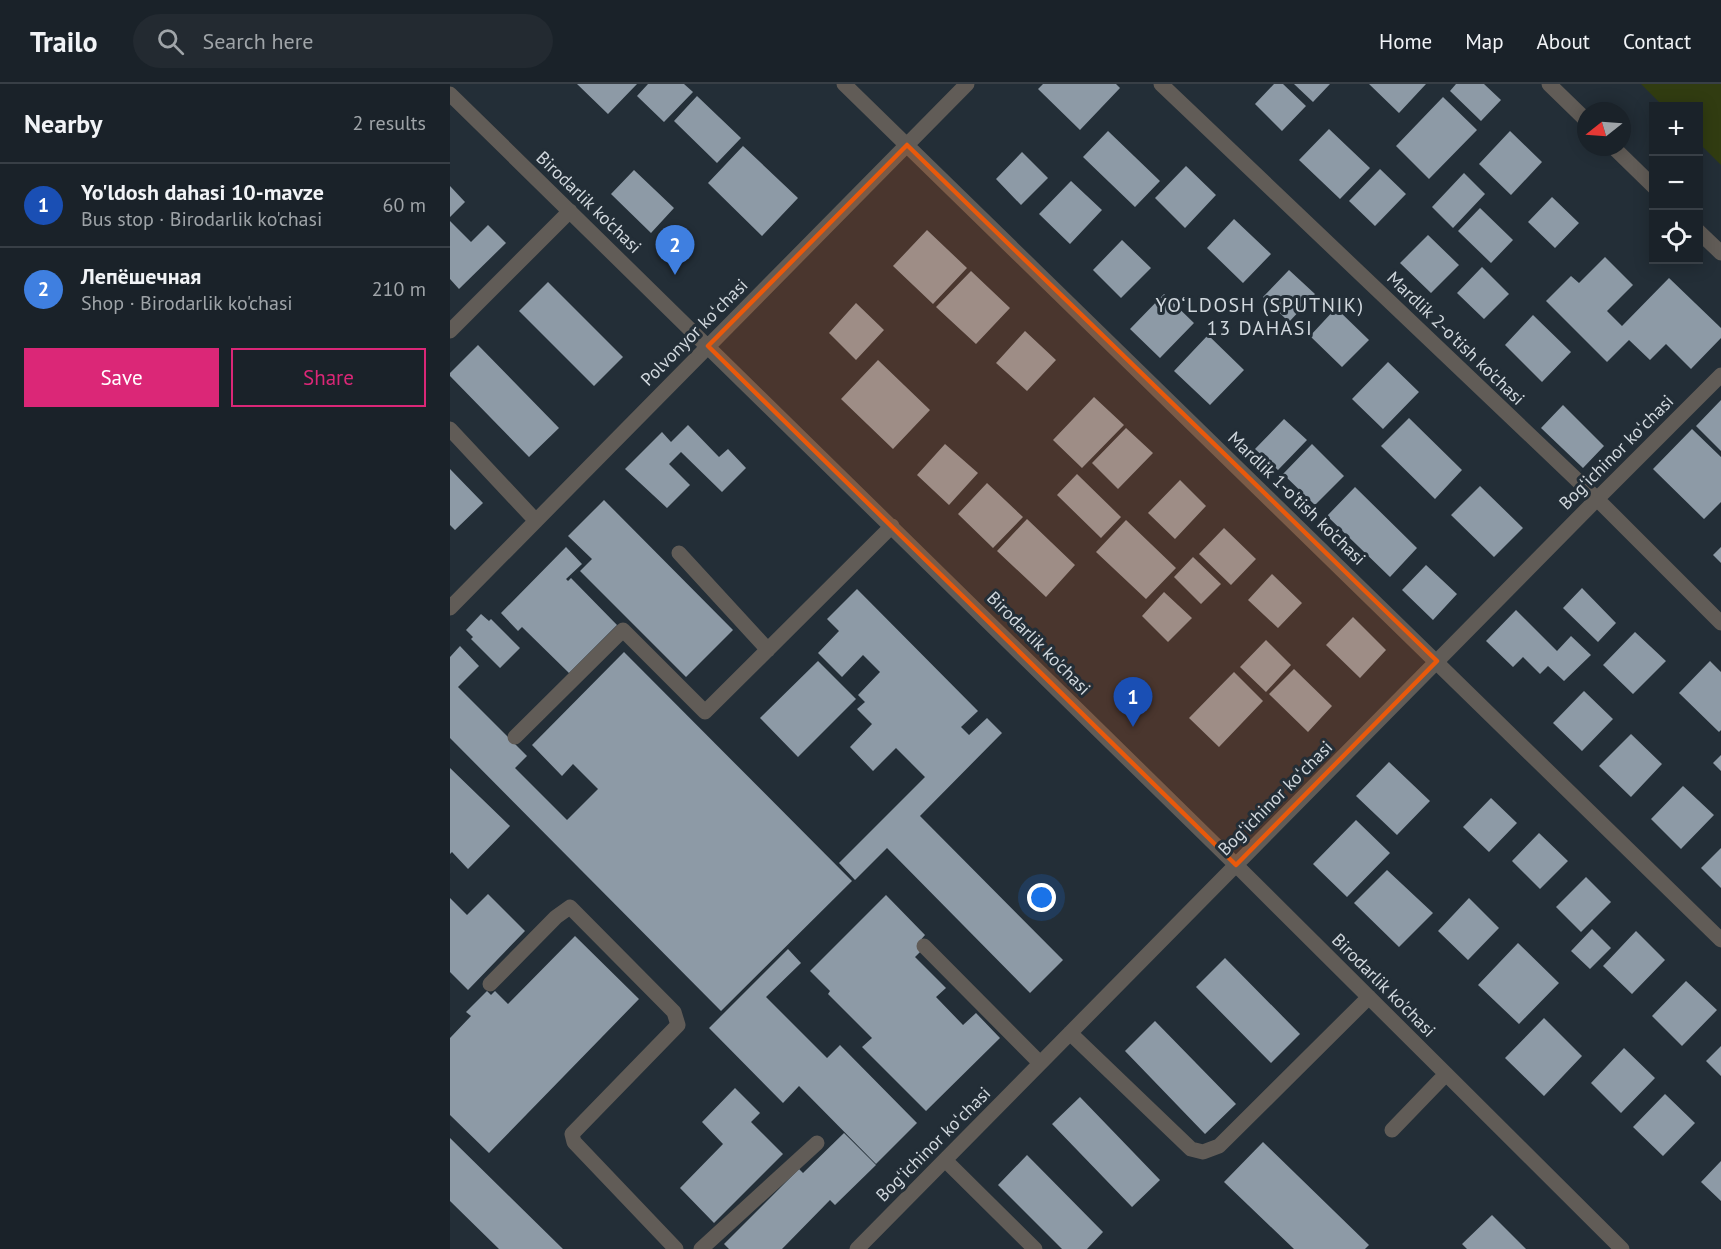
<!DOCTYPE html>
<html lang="en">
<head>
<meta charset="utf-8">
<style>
	:root { --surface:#1a2229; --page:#232a31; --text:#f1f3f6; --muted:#9fa4a8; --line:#383f46; --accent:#db2777 }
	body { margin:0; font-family:"PT Sans",sans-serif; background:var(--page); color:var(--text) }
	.controls { position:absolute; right:18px; top:18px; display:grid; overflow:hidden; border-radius:0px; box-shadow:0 3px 15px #0003 }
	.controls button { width:54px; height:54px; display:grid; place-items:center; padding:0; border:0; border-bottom:2px solid var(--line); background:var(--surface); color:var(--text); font:30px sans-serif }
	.compass { position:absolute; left:1127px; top:18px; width:54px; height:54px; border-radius:50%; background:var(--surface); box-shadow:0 3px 15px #0003; rotate:253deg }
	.you { position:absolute; left:592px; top:814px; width:21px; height:21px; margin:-15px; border:4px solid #fff; border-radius:50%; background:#1a73e8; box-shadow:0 0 0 9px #1a73e833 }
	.badge { display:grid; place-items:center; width:39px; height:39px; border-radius:50%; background:var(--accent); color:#fff; font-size:20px; font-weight:700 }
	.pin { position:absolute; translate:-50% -50px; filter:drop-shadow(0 2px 3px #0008) }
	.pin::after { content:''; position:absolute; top:32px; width:21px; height:18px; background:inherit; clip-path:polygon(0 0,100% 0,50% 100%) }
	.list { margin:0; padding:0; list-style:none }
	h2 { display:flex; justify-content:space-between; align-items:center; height:78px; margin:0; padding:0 24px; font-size:26px }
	h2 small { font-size:20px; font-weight:400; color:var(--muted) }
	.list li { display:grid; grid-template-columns:39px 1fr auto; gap:18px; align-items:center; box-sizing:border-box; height:84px; padding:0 24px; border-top:2px solid var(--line) }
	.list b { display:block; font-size:22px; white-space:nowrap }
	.list p { margin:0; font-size:20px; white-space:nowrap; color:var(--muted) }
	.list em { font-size:20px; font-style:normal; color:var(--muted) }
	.actions { display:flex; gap:12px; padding:18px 24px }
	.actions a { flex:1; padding:14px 0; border:2px solid var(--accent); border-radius:0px; text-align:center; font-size:21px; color:var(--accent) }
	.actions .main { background:var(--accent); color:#fff }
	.icon { flex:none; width:33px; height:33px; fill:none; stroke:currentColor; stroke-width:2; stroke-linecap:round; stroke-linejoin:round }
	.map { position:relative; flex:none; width:1271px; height:1165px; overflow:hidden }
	header { display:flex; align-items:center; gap:36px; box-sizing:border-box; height:84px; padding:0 30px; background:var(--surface); border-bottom:2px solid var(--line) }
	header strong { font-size:28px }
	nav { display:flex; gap:33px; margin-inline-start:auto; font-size:21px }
	.search { width:420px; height:54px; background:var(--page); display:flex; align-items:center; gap:15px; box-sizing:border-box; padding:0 21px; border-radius:33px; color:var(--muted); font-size:22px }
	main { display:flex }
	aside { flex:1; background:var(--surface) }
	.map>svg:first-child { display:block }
	.green { fill:#313c11 }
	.building { fill:#8d9aa6 }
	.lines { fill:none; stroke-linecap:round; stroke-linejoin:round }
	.minor { stroke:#615c57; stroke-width:15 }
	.marked { fill:#e8590c; fill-opacity:0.2; stroke:#e8590c; stroke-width:4.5; stroke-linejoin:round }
	.labels { text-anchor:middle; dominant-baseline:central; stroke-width:6; stroke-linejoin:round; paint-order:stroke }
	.street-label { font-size:18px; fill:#d1d8de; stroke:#232e37 }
	.neighbourhood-label { font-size:20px; letter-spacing:1.5px; fill:#d1d8de; stroke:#232e37 }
</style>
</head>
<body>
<header>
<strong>Trailo</strong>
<div class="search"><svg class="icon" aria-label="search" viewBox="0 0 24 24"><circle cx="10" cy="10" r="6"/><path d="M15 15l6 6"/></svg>Search here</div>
<nav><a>Home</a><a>Map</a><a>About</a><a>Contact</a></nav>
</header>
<main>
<aside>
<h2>Nearby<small>2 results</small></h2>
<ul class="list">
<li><span class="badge" style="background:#1a4fb4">1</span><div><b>Yo'ldosh dahasi 10-mavze</b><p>Bus stop · Birodarlik ko'chasi</p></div><em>60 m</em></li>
<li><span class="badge" style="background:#3f7fe0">2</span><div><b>Лепёшечная</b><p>Shop · Birodarlik ko'chasi</p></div><em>210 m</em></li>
</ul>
<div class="actions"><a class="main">Save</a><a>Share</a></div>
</aside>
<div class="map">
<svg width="1271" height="1165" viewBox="0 0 1271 1165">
	<rect width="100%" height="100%" fill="#232e37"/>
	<path class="green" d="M1191,0H1271V81L1249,59L1248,22H1213Z"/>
	<path class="building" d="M127,0H187L158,30Z
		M198,0H234L243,8L214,38L187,12Z
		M593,0H666L670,4L630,46L588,5Z
		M824,0H833L856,22L832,47L805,20Z
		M844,0H880L863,18Z
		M919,0H976L949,29Z
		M1006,0H1034L1051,16L1031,37L1000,7Z
		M247,12L291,54L267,79L224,37Z
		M993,13L1027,46L979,95L946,62Z
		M879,45L920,84L890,115L849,76Z
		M658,47L710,97L685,123L633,73Z
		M1060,47L1092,78L1061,111L1029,80Z
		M293,62L348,114L312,152L258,99Z
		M572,68L598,94L571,121L546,95Z
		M736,82L766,111L735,144L705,114Z
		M930,85L956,110L925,142L899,117Z
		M184,86L224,124L201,149L161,110Z
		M1014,89L1035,110L1003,144L982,123Z
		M621,97L652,126L620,160L589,130Z
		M0,102L15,118L0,133Z
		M1102,113L1129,139L1105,164L1078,138Z
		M1030,124L1063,156L1041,179L1008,147Z
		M784,135L821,170L793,199L757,164Z
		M0,137L21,158L38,141L56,159L9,205L0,195Z
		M477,146L517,184L483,220L443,182Z
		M978,151L1009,181L981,209L950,179Z
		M672,156L701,184L671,214L643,186Z
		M1155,173L1183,201L1157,227L1172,242L1219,194L1271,244V254L1241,285L1216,260L1200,276L1179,256L1157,278L1096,217L1121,192L1129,199Z
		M1032,183L1059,210L1034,235L1007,209Z
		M839,186L865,210L839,238L813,213Z
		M521,187L560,224L526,260L486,223Z
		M98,198L173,273L144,302L69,227Z
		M714,210L744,239L710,274L680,245Z
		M406,219L434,246L406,276L379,249Z
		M886,224L919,256L892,283L860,252Z
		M1083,231L1121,268L1092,298L1055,261Z
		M575,247L606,276L577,307L546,279Z
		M758,251L794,286L760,321L724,287Z
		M28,261L109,344L79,373L0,292V289Z
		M428,276L480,326L443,365L391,315Z
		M938,278L969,308L933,345L902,315Z
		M644,313L674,341L632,384L603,356Z
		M1271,316V367L1246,342Z
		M1113,321L1154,362L1133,384L1091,344Z
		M959,334L1012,386L985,415L931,362Z
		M834,335L857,356L828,386L805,365Z
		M238,341L269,373L278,365L296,384L272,408L231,368L219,380L240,401L217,424L175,385L212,348L221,358Z
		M676,344L703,369L668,405L642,379Z
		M1242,345L1271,373V418L1254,435L1203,385Z
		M495,360L528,389L499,421L467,391Z
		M862,360L894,392L865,421L833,390Z
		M0,385L33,419L5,446L0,441Z
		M627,390L671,433L651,454L607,411Z
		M730,396L756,422L725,455L698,429Z
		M537,399L573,433L543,464L508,430Z
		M1030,402L1073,444L1044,473L1001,431Z
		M905,403L967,464L940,493L877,432Z
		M154,416L283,546L236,593L130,487L142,475L118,452Z
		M577,435L625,481L596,513L547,467Z
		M676,436L726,484L696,515L646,468Z
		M774,444L806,475L781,501L749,470Z
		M116,463L132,480L116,495L118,497L121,494L167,541L119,589L72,543L68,547L51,529Z
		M1271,463V479L1263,471Z
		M743,473L771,500L751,520L724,493Z
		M976,481L1007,510L983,536L952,506Z
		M822,490L852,519L828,544L798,516Z
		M1132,504L1166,539L1148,558L1113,524Z
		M407,505L528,627L511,643L519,651L537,634L552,649L470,732L613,876L580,909L437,764L405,796L389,779L475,693L446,664L423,687L400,663L422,640L407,625L415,618L408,611L430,588L413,571L392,593L368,569L389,547L377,535Z
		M714,508L742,534L718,558L692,532Z
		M1066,526L1107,567L1121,552L1141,571L1114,597L1098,582L1090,590L1073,573L1063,583L1036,557Z
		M31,530L39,537L41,535L70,564L50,584L21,555L23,553L16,546Z
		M903,533L936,566L910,594L876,561Z
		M1185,548L1216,577L1183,610L1153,581Z
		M816,556L841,581L816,608L790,583Z
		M10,562L29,582L8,603L77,672L65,684L117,736L148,705L123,680L112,692L82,661L174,568L402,797L271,927L0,654V573Z
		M368,577L406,615L348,673L310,634Z
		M1260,577L1271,588V646L1269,648L1229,609Z
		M844,585L882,622L858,648L819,610Z
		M784,588L813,617L769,663L739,634Z
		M1134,607L1163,635L1132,667L1103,639Z
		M1181,650L1212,680L1181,713L1149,682Z
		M1271,671V687L1263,679Z
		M939,678L980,717L947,751L906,712Z
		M0,684L60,742L18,785L2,768L0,770Z
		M1233,702L1264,731L1231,765L1201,735Z
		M1041,714L1067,739L1039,768L1013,743Z
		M906,736L940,769L897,813L863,780Z
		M1089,749L1118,777L1090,805L1062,777Z
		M1271,764V804L1251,784Z
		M937,786L983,829L949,863L904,819Z
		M1136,793L1161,818L1131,848L1106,823Z
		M38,810L75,847L18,906L0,888V814L17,831Z
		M436,811L475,851L468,859L474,864L465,873L496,904L486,913L513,941L526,929L550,954L476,1027L412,963L422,954L378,910L380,907L360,887Z
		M1019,814L1049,844L1018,876L988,847Z
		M1142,845L1161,864L1140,885L1121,867Z
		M1186,847L1215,876L1182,910L1153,882Z
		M125,852L189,915L39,1069L0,1031V954L21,932L16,928L37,907L41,911L45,907L58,920Z
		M1068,859L1109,899L1069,940L1028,901Z
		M338,865L351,879L316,913L377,974L390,961L467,1039L426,1080L349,1002L333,1019L259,944Z
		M775,874L850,950L821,979L746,903Z
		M1236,897L1267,926L1232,962L1202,932Z
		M1094,934L1132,972L1094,1012L1055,974Z
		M705,937L786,1020L755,1050L675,967Z
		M1271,962V992L1256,977Z
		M1174,964L1205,994L1171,1029L1141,999Z
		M285,1004L310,1029L301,1038L333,1070L264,1139L230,1104L273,1060L252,1038Z
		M1215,1010L1245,1039L1213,1072L1183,1043Z
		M630,1013L710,1096L682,1123L602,1040Z
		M394,1049L426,1081L385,1121L380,1116L332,1165H279L274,1160L349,1085L353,1089Z
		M0,1054L113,1165H49L0,1117Z
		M813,1058L919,1161L915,1165H844L774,1098Z
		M577,1071L653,1148L637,1165H612L548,1101Z
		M1271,1077V1117L1251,1098Z
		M1042,1131L1076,1165H1017L1012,1160Z"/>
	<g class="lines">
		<path class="minor" d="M394,0L1271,856
			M711,0L1147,415L1271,539
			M1099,0L1136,36
			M0,10L786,781L1172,1165
			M1163,63L1204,103
			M1248,147L1271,169
			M0,247L120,127
			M0,345L86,437
			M229,469L318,566
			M0,524L517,0
			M65,653L173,546L255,628L442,442
			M474,862L590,979
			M40,900L106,833L120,823L224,928L228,941L122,1050L124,1058L226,1165
			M620,949L741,1065L753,1068L769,1062L919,913
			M942,1046L996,990
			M495,1076L585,1165
			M251,1165L367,1059
			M407,1165L1147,415L1271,291"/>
	</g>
	<path class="marked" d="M457,61L987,577L786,781L258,262Z"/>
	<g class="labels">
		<g class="street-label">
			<text transform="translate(139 118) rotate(44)">Birodarlik ko'chasi</text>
			<text transform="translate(244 248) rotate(-45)">Polvonyor koʻchasi</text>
			<text transform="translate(1006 254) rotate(44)">Mardlik 2-o'tish ko'chasi</text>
			<text transform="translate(1166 368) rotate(-45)">Bogʻichinor koʻchasi</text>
			<text transform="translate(847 414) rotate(44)">Mardlik 1-o'tish ko'chasi</text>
			<text transform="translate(589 559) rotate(45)">Birodarlik ko'chasi</text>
			<text transform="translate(825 714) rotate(-45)">Bogʻichinor koʻchasi</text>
			<text transform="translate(934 901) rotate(45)">Birodarlik ko'chasi</text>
			<text transform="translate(483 1060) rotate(-45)">Bogʻichinor koʻchasi</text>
		</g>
		<g class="neighbourhood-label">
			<text x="810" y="221">YO‘LDOSH (SPUTNIK)<tspan x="810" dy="23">13 DAHASI</tspan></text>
		</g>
	</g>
</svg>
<div class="controls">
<button>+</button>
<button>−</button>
<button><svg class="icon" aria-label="locate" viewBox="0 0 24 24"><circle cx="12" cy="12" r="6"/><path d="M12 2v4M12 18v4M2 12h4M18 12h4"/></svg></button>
</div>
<svg class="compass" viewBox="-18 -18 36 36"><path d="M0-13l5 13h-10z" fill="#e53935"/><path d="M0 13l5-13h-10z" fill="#9fa4a8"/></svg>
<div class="you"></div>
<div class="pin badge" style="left:683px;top:643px;background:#1a4fb4">1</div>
<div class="pin badge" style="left:225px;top:191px;background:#3f7fe0">2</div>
</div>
</main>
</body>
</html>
